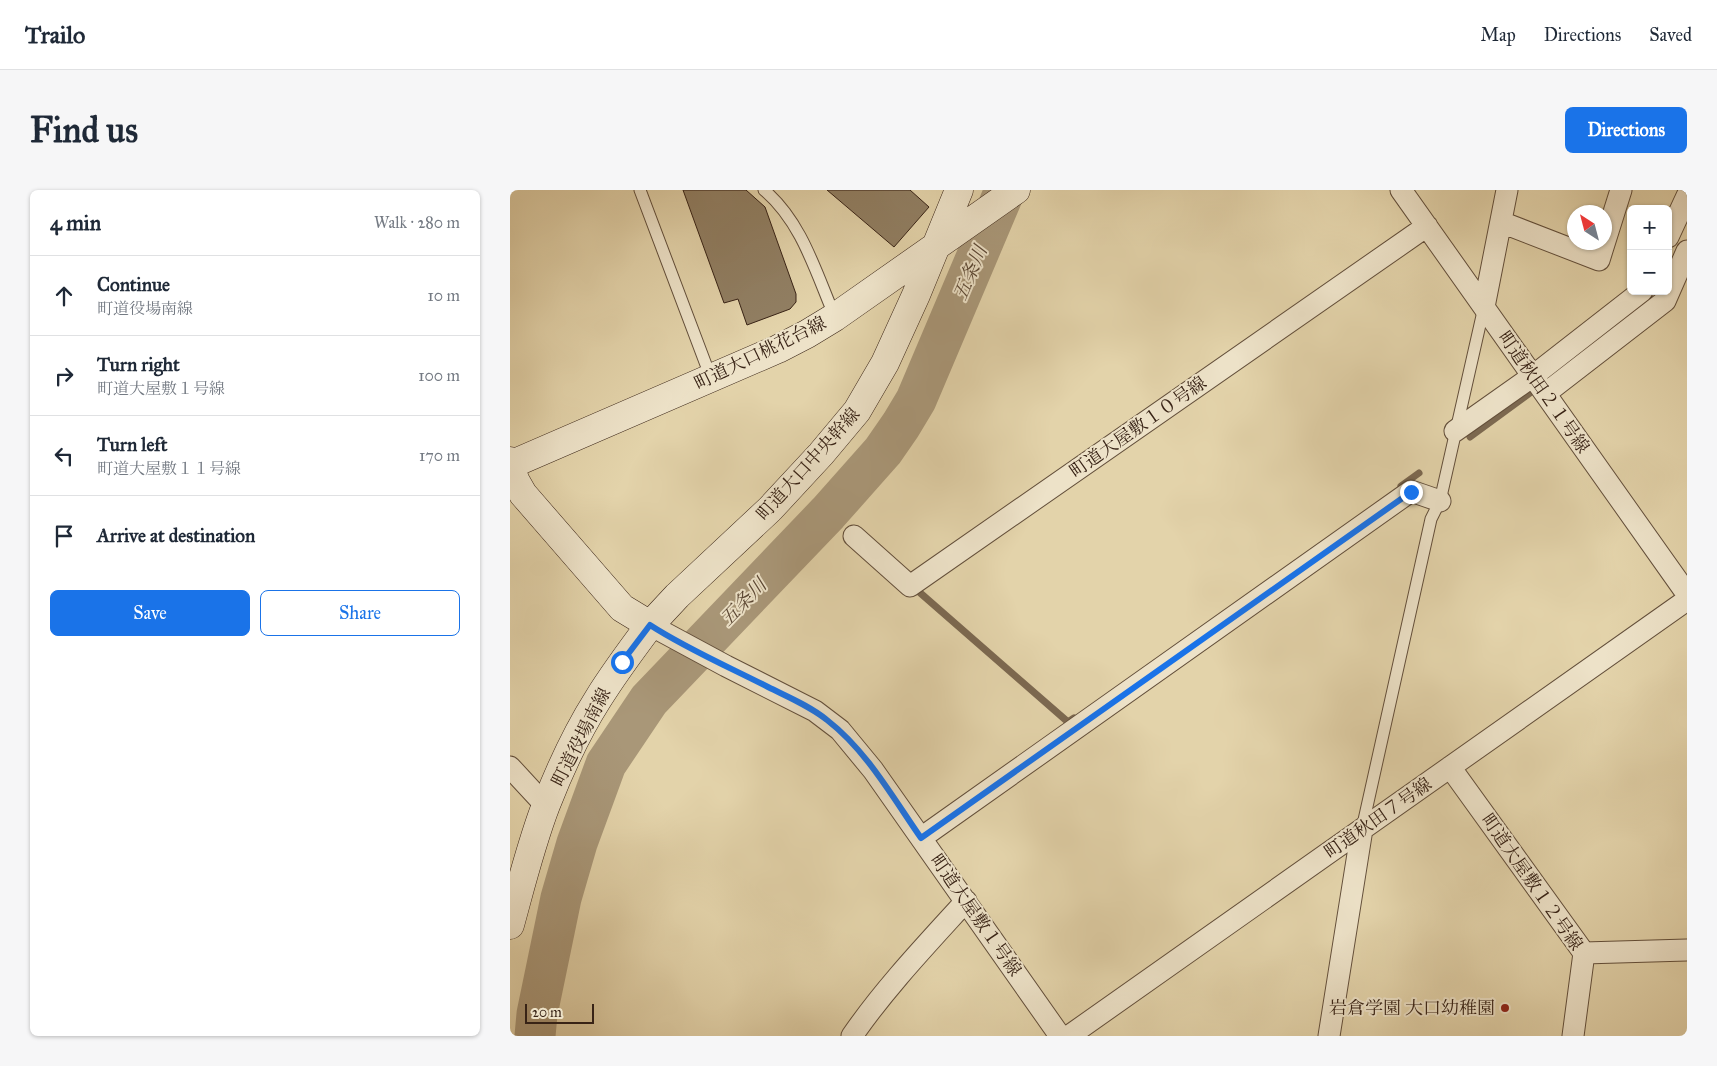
<!DOCTYPE html>
<html lang="en">
<head>
<meta charset="utf-8">
<style>
	:root { --surface:#fff; --page:#f6f6f7; --text:#1f2937; --muted:#747a83; --line:#e0e1e3; --accent:#1a73e8 }
	body { margin:0; font-family:"IM FELL Great Primer","Noto Serif JP",serif; background:var(--page); color:var(--text) }
	.controls { position:absolute; right:15px; top:15px; display:grid; overflow:hidden; border-radius:8px; box-shadow:0 1px 4px #0004 }
	.controls button { width:45px; height:45px; display:grid; place-items:center; padding:0; border:0; border-bottom:1px solid var(--line); background:var(--surface); color:var(--text); font:25px sans-serif }
	.compass { position:absolute; left:1057px; top:15px; width:45px; height:45px; border-radius:50%; background:var(--surface); box-shadow:0 1px 4px #0004; rotate:324deg }
	.scale { position:absolute; left:15px; bottom:12px; width:69px; box-sizing:border-box; padding-left:5px; border:2px solid #382316; border-top:0; font-size:14px; line-height:18px; white-space:nowrap; color:#382316; -webkit-text-stroke:4px #ede2c8; paint-order:stroke }
	.stop { position:absolute; width:15px; height:15px; margin:-11px; border:4px solid #1a73e8; border-radius:50%; background:#fff }
	.stop.end { background:#1a73e8; border-color:#fff; box-shadow:0 1px 5px #0008 }
	.list { margin:0; padding:0; list-style:none }
	h2 { display:flex; justify-content:space-between; align-items:center; height:65px; margin:0; padding:0 20px; font-size:21px }
	h2 small { font-size:16px; font-weight:400; color:var(--muted) }
	.list li { display:grid; grid-template-columns:32px 1fr auto; gap:15px; align-items:center; box-sizing:border-box; height:80px; padding:0 20px; border-top:1px solid var(--line) }
	.list b { display:block; font-size:19px; white-space:nowrap }
	.list p { margin:0; font-size:16px; white-space:nowrap; color:var(--muted) }
	.list em { font-size:16px; font-style:normal; color:var(--muted) }
	.actions { display:flex; gap:10px; padding:15px 20px }
	.actions a { flex:1; padding:11px 0; border:1px solid var(--accent); border-radius:8px; text-align:center; font-size:18px; color:var(--accent) }
	.actions .main { background:var(--accent); color:#fff }
	.icon { flex:none; width:28px; height:28px; fill:none; stroke:currentColor; stroke-width:2; stroke-linecap:round; stroke-linejoin:round }
	.map { position:relative; flex:none; width:1177px; height:846px; overflow:hidden; border-radius:8px }
	header { display:flex; align-items:center; gap:30px; box-sizing:border-box; height:70px; padding:0 25px; background:var(--surface); border-bottom:1px solid var(--line) }
	header strong { font-size:24px }
	nav { display:flex; gap:28px; margin-inline-start:auto; font-size:18px }
	.intro { display:flex; align-items:center; justify-content:space-between; box-sizing:border-box; height:120px; padding:0 30px }
	h1 { margin:0; font-size:35px }
	.button { padding:12px 22px; border-radius:8px; background:var(--accent); color:#fff; font-size:18px; font-weight:700 }
	main { display:flex; gap:30px; padding:0 30px }
	aside { flex:1; background:var(--surface); border-radius:8px; box-shadow:0 1px 4px #0004 }
	.map>svg:first-child { display:block }
	.lines { fill:none; stroke-linecap:round; stroke-linejoin:round }
	.stream { stroke:#7c6951; stroke-width:7 }
	.river { stroke:#a99778; stroke-width:41 }
	.building { fill:#917f63; stroke:#382316 }
	.lane-casing { stroke:#634f3b; stroke-width:13 }
	.street-casing { stroke:#634f3b; stroke-width:23 }
	.secondary-casing { stroke:#382316; stroke-width:29 }
	.lane { stroke:#ede2c8; stroke-width:11 }
	.street { stroke:#ede2c8; stroke-width:21 }
	.secondary { stroke:#ede2c8; stroke-width:28 }
	.route { stroke:#1a73e8; stroke-width:6 }
	.poi-dot { fill:#8f2418; stroke:#ede2c8; stroke-width:2 }
	.labels { text-anchor:middle; dominant-baseline:central; stroke-width:4; stroke-linejoin:round; paint-order:stroke }
	.street-label { font-size:18px; fill:#382316; stroke:#ede2c8 }
	.poi-label { font-size:18px; fill:#382316; stroke:#ede2c8; text-anchor:end }
	.water-label { font-size:19px; font-style:italic; fill:#5a4633; stroke:#ede2c8 }
</style>
</head>
<body>
<header>
<strong>Trailo</strong>
<nav><a>Map</a><a>Directions</a><a>Saved</a></nav>
</header>
<div class="intro"><h1>Find us</h1><a class="button">Directions</a></div>
<main>
<aside>
<h2>4 min<small>Walk · 280 m</small></h2>
<ul class="list">
<li><svg class="icon" aria-label="ahead" viewBox="0 0 24 24"><path d="M12 20V5M6 11l6-6 6 6"/></svg><div><b>Continue</b><p>町道役場南線</p></div><em>10 m</em></li>
<li><svg class="icon" aria-label="right" viewBox="0 0 24 24"><path d="M7 20v-9h11M14 6l5 5-5 5"/></svg><div><b>Turn right</b><p>町道大屋敷１号線</p></div><em>100 m</em></li>
<li><svg class="icon" aria-label="left" viewBox="0 0 24 24"><path d="M17 20v-9H6M10 6l-5 5 5 5"/></svg><div><b>Turn left</b><p>町道大屋敷１１号線</p></div><em>170 m</em></li>
<li><svg class="icon" aria-label="arrive" viewBox="0 0 24 24"><path d="M6 21V4h12l-3 4 3 4H6"/></svg><div><b>Arrive at destination</b></div></li>
</ul>
<div class="actions"><a class="main">Save</a><a>Share</a></div>
</aside>
<div class="map">
<svg width="1177" height="846" viewBox="0 0 1177 846">
	<rect width="100%" height="100%" fill="#e3d3aa"/>
	<filter id="stains"><feTurbulence type="fractalNoise" baseFrequency=".004" numOctaves="4"/><feColorMatrix values="0 0 0 0 .2 0 0 0 0 .09 0 0 0 0 .02 0 0 0 .5 -.17"/></filter>
	<radialGradient id="worn" r=".72"><stop offset=".6" stop-color="#630" stop-opacity="0"/><stop offset="1" stop-color="#630" stop-opacity=".3"/></radialGradient>
	<g class="lines">
		<path class="stream" d="M960,247L1020,203
			M891,296L909,283
			M408,401L558,532L564,528"/>
		<path class="river" d="M25,846L27,824L51,708L67,653L96,574L139,510L318,323L373,261L391,235L406,210L495,0"/>
	</g>
	<path class="building" d="M173,0H236L255,17L286,104V112L280,119L237,135L228,109L214,113Z
		M317,0H400L419,17L384,57Z"/>
	<g class="lines">
		<defs>
			<path id="lane" d="M130,0L201,188
				M254,0C292,32 306,83 325,127
				M852,639L921,329L930,311L974,117"/>
			<path id="street" d="M891,0L1177,404
				M991,32L1089,70L1111,0
				M1158,47L1177,6
				M974,117L997,0
				M1036,203L1155,111L1177,61
				M945,241L1023,186L1132,101
				M344,346L400,396L917,36
				M140,435L216,476L305,521L330,540L363,580L550,846
				M0,577L36,616
				M940,577L1074,763L1063,846
				M411,648L901,301L930,311
				M1074,763L1177,760
				M342,846C375,798 417,754 456,711
				M559,846L1177,410
				M819,846L852,639"/>
			<path id="secondary" d="M0,271L5,290L13,304L112,418L140,435C122,459 104,483 88,509C67,542 50,579 36,615C21,654 11,695 0,735
				M0,275L268,159L297,144L325,127L506,0
				M140,435L167,406L260,319L311,264L347,221L375,173L406,105L449,0"/>
		</defs>
		<use href="#lane" class="lane-casing"/>
		<use href="#street" class="street-casing"/>
		<use href="#secondary" class="secondary-casing"/>
		<use href="#lane" class="lane"/>
		<use href="#street" class="street"/>
		<use href="#secondary" class="secondary"/>
	</g>
	<g class="lines">
		<path class="route" d="M112,472L140,435C177,459 219,477 258,497C278,507 300,516 317,530C357,561 383,608 411,648L901,302"/>
	</g>
	<circle class="poi-dot" cx="995" cy="818" r="5"/>
	<g class="labels">
		<g class="street-label">
			<text transform="translate(250 163) rotate(-26)">町道大口桃花台線</text>
			<text transform="translate(1034 202) rotate(55)">町道秋田２１号線</text>
			<text transform="translate(628 237) rotate(-35)">町道大屋敷１０号線</text>
			<text transform="translate(298 274) rotate(-48)">町道大口中央幹線</text>
			<text transform="translate(71 547) rotate(-63)">町道役場南線</text>
			<text transform="translate(868 628) rotate(-35)">町道秋田７号線</text>
			<text transform="translate(1022 692) rotate(55)">町道大屋敷１２号線</text>
			<text transform="translate(466 725) rotate(55)">町道大屋敷１号線</text>
		</g>
		<g class="poi-label">
			<text x="985" y="818">岩倉学園 大口幼稚園</text>
		</g>
		<g class="water-label">
			<text transform="translate(460 83) rotate(-67)">五条川</text>
			<text transform="translate(233 412) rotate(-46)">五条川</text>
		</g>
	</g>
	<rect width="100%" height="100%" filter="url(#stains)"/>
	<rect width="100%" height="100%" fill="url(#worn)"/>
</svg>
<div class="controls">
<button>+</button>
<button>−</button>
</div>
<svg class="compass" viewBox="-18 -18 36 36"><path d="M0-13l5 13h-10z" fill="#e53935"/><path d="M0 13l5-13h-10z" fill="#747a83"/></svg>
<div class="scale">20 m</div>
<div class="stop" style="left:112px;top:472px"></div>
<div class="stop end" style="left:901px;top:302px"></div>
</div>
</main>
</body>
</html>
